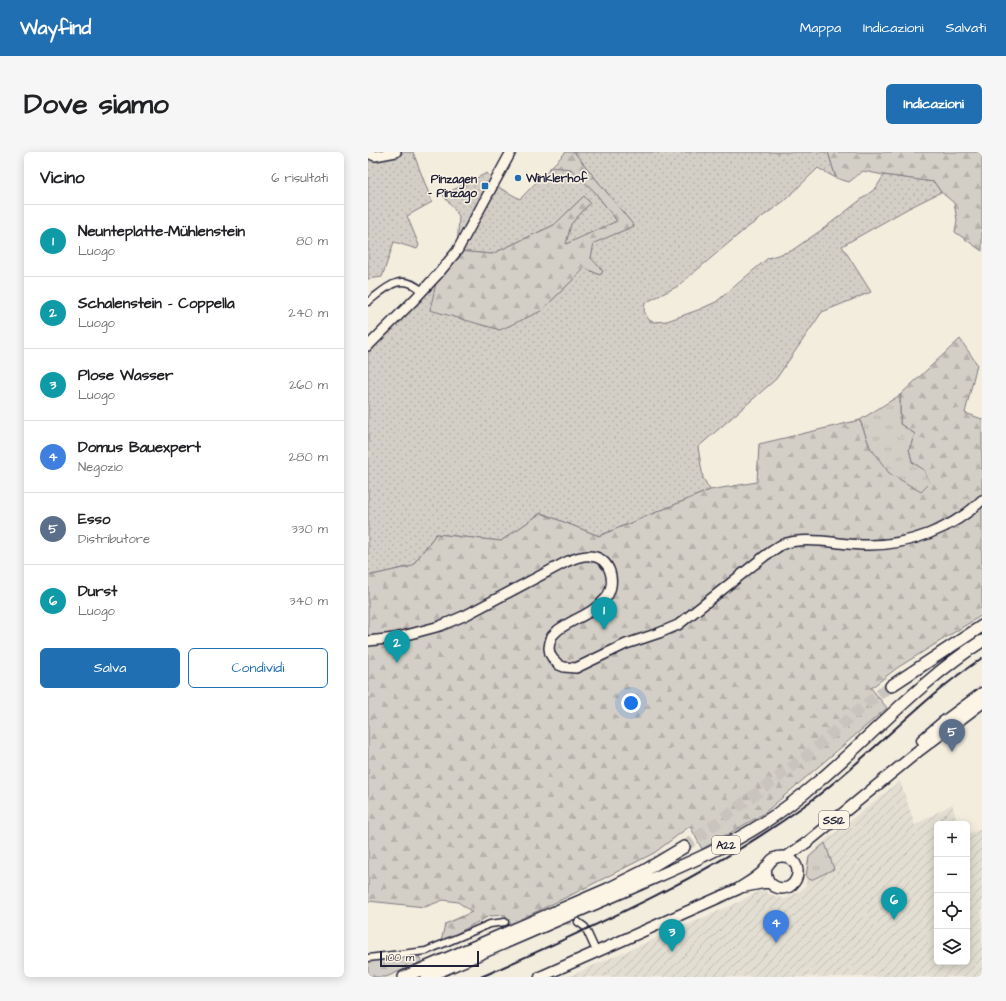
<!DOCTYPE html>
<html lang="it">
<head>
<meta charset="utf-8">
<style>
	:root { --surface:#fff; --page:#f6f6f6; --text:#202124; --muted:#757577; --line:#e0e0e0; --accent:#1f6fb2 }
	body { margin:0; font-family:"Architects Daughter",sans-serif; background:var(--page); color:var(--text) }
	.controls { position:absolute; right:12px; bottom:12px; display:grid; overflow:hidden; border-radius:6px; box-shadow:0 2px 10px #0003 }
	.controls button { width:36px; height:36px; display:grid; place-items:center; padding:0; border:0; border-bottom:1px solid var(--line); background:var(--surface); color:var(--text); font:20px sans-serif }
	.scale { position:absolute; left:12px; bottom:10px; width:99px; box-sizing:border-box; padding-left:4px; border:2px solid #22223b; border-top:0; font-size:11px; line-height:14px; white-space:nowrap; color:#22223b; -webkit-text-stroke:3px #fcf5e5; paint-order:stroke }
	.you { position:absolute; left:263px; top:551px; width:14px; height:14px; margin:-10px; border:3px solid #fff; border-radius:50%; background:#1a73e8; box-shadow:0 0 0 6px #1a73e833 }
	.badge { display:grid; place-items:center; width:26px; height:26px; border-radius:50%; background:var(--accent); color:#fff; font-size:13px; font-weight:700 }
	.pin { position:absolute; translate:-50% -33px; filter:drop-shadow(0 1px 2px #0008) }
	.pin::after { content:''; position:absolute; top:21px; width:14px; height:12px; background:inherit; clip-path:polygon(0 0,100% 0,50% 100%) }
	.list { margin:0; padding:0; list-style:none }
	h2 { display:flex; justify-content:space-between; align-items:center; height:52px; margin:0; padding:0 16px; font-size:17px }
	h2 small { font-size:13px; font-weight:400; color:var(--muted) }
	.list li { display:grid; grid-template-columns:26px 1fr auto; gap:12px; align-items:center; box-sizing:border-box; height:72px; padding:0 16px; border-top:1px solid var(--line) }
	.list b { display:block; font-size:15px; white-space:nowrap }
	.list p { margin:0; font-size:13px; white-space:nowrap; color:var(--muted) }
	.list em { font-size:13px; font-style:normal; color:var(--muted) }
	.actions { display:flex; gap:8px; padding:12px 16px }
	.actions a { flex:1; padding:9px 0; border:1px solid var(--accent); border-radius:6px; text-align:center; font-size:14px; color:var(--accent) }
	.actions .main { background:var(--accent); color:#fff }
	.icon { flex:none; width:22px; height:22px; fill:none; stroke:currentColor; stroke-width:2; stroke-linecap:round; stroke-linejoin:round }
	.map { position:relative; flex:none; width:614px; height:825px; overflow:hidden; border-radius:6px }
	header { display:flex; align-items:center; gap:24px; box-sizing:border-box; height:56px; padding:0 20px; background:var(--accent); color:#fff }
	header strong { font-size:19px }
	nav { display:flex; gap:22px; margin-inline-start:auto; font-size:14px }
	.intro { display:flex; align-items:center; justify-content:space-between; box-sizing:border-box; height:96px; padding:0 24px }
	h1 { margin:0; font-size:28px }
	.button { padding:10px 18px; border-radius:6px; background:var(--accent); color:#fff; font-size:14px; font-weight:700 }
	main { display:flex; gap:24px; padding:0 24px }
	aside { flex:1; background:var(--surface); border-radius:6px; box-shadow:0 2px 10px #0003 }
	.map>svg:first-child { display:block }
	.industrial { fill:url(#industrial-furrows) }
	.grass { fill:url(#grass-dots); stroke:#7b7880 }
	.forest { fill:url(#forest-firs); stroke:#7b7880 }
	.park { fill:url(#park-tufts); stroke:#7b7880 }
	.lines { fill:none; stroke-linecap:round; stroke-linejoin:round }
	.street-tunnel { stroke:#c9c4bd; stroke-width:6; stroke-dasharray:6 3; stroke-linecap:butt }
	.highway-tunnel { stroke:#c9c4bd; stroke-width:11; stroke-dasharray:11 5.5; stroke-linecap:butt }
	.street-casing { stroke:#22223b; stroke-width:9 }
	.secondary-casing { stroke:#22223b; stroke-width:12 }
	.primary-casing { stroke:#22223b; stroke-width:13 }
	.highway-casing { stroke:#22223b; stroke-width:14 }
	.street { stroke:#fcf5e5; stroke-width:6 }
	.secondary { stroke:#fcf5e5; stroke-width:9 }
	.primary { stroke:#fcf5e5; stroke-width:10 }
	.highway { stroke:#fcf5e5; stroke-width:11 }
	.rail { stroke:#22223b; stroke-width:2 }
	.poi-dot { fill:#1f6fb2; stroke:#fcf5e5; stroke-width:1.5 }
	.labels { text-anchor:middle; dominant-baseline:central; stroke-width:3; stroke-linejoin:round; paint-order:stroke }
	.shield { fill:#fcf5e5; stroke:#63616e; stroke-width:1 }
	.shield-label { font-size:11px; font-weight:bold; fill:#22223b }
	.poi-label { font-size:12px; font-weight:bold; fill:#22223b; stroke:#fcf5e5; text-anchor:start }
</style>
</head>
<body>
<header>
<strong>Wayfind</strong>
<nav><a>Mappa</a><a>Indicazioni</a><a>Salvati</a></nav>
</header>
<div class="intro"><h1>Dove siamo</h1><a class="button">Indicazioni</a></div>
<main>
<aside>
<h2>Vicino<small>6 risultati</small></h2>
<ul class="list">
<li><span class="badge" style="background:#0f9aa8">1</span><div><b>Neunteplatte-Mühlenstein</b><p>Luogo</p></div><em>80 m</em></li>
<li><span class="badge" style="background:#0f9aa8">2</span><div><b>Schalenstein - Coppella</b><p>Luogo</p></div><em>240 m</em></li>
<li><span class="badge" style="background:#0f9aa8">3</span><div><b>Plose Wasser</b><p>Luogo</p></div><em>260 m</em></li>
<li><span class="badge" style="background:#3f7fe0">4</span><div><b>Domus Bauexpert</b><p>Negozio</p></div><em>280 m</em></li>
<li><span class="badge" style="background:#5c6f8a">5</span><div><b>Esso</b><p>Distributore</p></div><em>330 m</em></li>
<li><span class="badge" style="background:#0f9aa8">6</span><div><b>Durst</b><p>Luogo</p></div><em>340 m</em></li>
</ul>
<div class="actions"><a class="main">Salva</a><a>Condividi</a></div>
</aside>
<div class="map">
<svg width="614" height="825" viewBox="0 0 614 825">
	<defs>
		<pattern id="industrial-furrows" width="10" height="10" patternUnits="userSpaceOnUse"><rect width="10" height="10" fill="#e3ded2"/><path d="M-1 1l2-2M0 10L10 0M9 11l2-2" fill="none" stroke="#c2beb5"/></pattern>
		<pattern id="grass-dots" width="8" height="8" patternUnits="userSpaceOnUse"><rect width="8" height="8" fill="#d4cfc6"/><path d="M2 2h.1M6 6h.1" fill="none" stroke="#b6b1ab" stroke-width="1.8" stroke-linecap="round"/></pattern>
		<pattern id="forest-firs" width="22" height="20" patternUnits="userSpaceOnUse"><rect width="22" height="20" fill="#d4cfc6"/><path d="M5 1l3.5 6h-7zM16 11l3.5 6h-7z" fill="#b6b1ab"/></pattern>
		<pattern id="park-tufts" width="24" height="20" patternUnits="userSpaceOnUse"><rect width="24" height="20" fill="#d4cfc6"/><path d="M3 7l-1-3M5 7V3M7 7l1-3M15 17l-1-3M17 17v-4M19 17l1-3" fill="none" stroke="#b6b1ab"/></pattern>
	</defs>
	<rect width="100%" height="100%" fill="#f3edde"/>
	<filter id="ink" filterUnits="userSpaceOnUse"><feTurbulence type="fractalNoise" baseFrequency=".025" numOctaves="2"/><feDisplacementMap in="SourceGraphic" scale="8" xChannelSelector="R" yChannelSelector="G"/><feConvolveMatrix kernelMatrix="1 2 1 2 8 2 1 2 1" color-interpolation-filters="sRGB"/></filter>
	<g filter="url(#ink)">
		<path class="industrial" d="M532,629L547,673L584,652L590,672H569V810H599V682L614,677V825H199L367,752L387,741L396,737L401,742L417,747L432,739L438,733L437,718L440,705L449,695Z"/>
		<path class="grass" d="M0,0H45L64,50L39,64L51,93L49,97L26,90L14,125L0,127Z
			M206,0H460L468,26L450,16L416,49L376,78L310,134L277,151L276,159L281,168L285,170L299,169L330,158L348,150L400,106L423,99L455,77L508,36L516,23L566,30L573,40L539,57L474,94L503,140L454,160L408,227L330,295L335,326L342,338L231,384L173,361L133,389L68,382L44,414L0,424V194L70,122L173,159L217,116L232,123L235,119L223,107L225,91L266,74Z
			M183,15L203,16L226,39L249,69L197,93L203,72L222,51L216,44L186,73L124,102L89,99L91,64L75,43L119,21L130,35L152,47Z"/>
		<path class="forest" d="M198,0H206L266,74L226,91L223,106L235,119L232,123L217,116L173,159L132,178L62,158L70,122L89,99L124,102L186,73L216,44L222,51L203,72L198,92L249,69L226,39L203,17L183,15Z
			M460,0H614V99L587,80L589,68L586,51L573,40L566,30L516,23L495,19L481,30L468,26Z
			M592,187L609,212L597,261L614,267V463L529,516L503,536L519,556L395,662L334,697L322,674L286,701L203,743L138,774L137,763L121,764L73,790L77,772L104,760L90,750L75,748L57,755L0,749V424L44,414L68,382L133,389L173,361L231,384L342,338L389,330L391,292L492,268L502,295L556,318L544,310L541,297L547,282L532,272V243Z
			M50,800L53,810L18,825H0V806Z"/>
		<path class="park" d="M532,243V272L547,282L541,297L544,310L556,318L562,331L553,340L521,321L502,295L492,268Z
			M457,691L466,717L443,728L438,725L441,705Z"/>
		<g class="lines">
			<path class="street-tunnel" d="M137,770H156
				M189,770H210"/>
			<path class="highway-tunnel" d="M316,695L437,605L494,555L523,534"/>
			<defs>
				<path id="street" d="M0,150C18,136 33,119 54,139
					M210,770L217,775L228,799
					M0,806L58,799L122,772L137,770"/>
				<path id="secondary" d="M0,1L7,4L28,0
					M0,194L46,148L70,122L89,99L143,0
					M0,489L27,486L72,474L98,463L198,410C205,407 214,403 222,404C243,405 249,431 238,446C226,461 205,467 190,478L184,484L182,490L181,496L182,502L185,507L191,513L196,515L208,516L258,492L291,481L310,473L398,403C403,400 408,396 413,393C436,383 473,393 498,393C539,394 585,377 614,348"/>
				<path id="primary" d="M554,588L575,570L614,541
					M418,705L441,689L552,598L614,551
					M375,735L395,731H402
					M172,825L370,737C379,731 391,725 397,717C402,711 403,706 410,705C429,701 437,725 421,735C407,740 397,730 398,716"/>
				<path id="highway" d="M523,534L614,474
					M36,825L240,737L276,719L316,695
					M58,825C126,796 193,766 261,737C306,717 352,699 394,672C475,620 533,541 614,489"/>
			</defs>
			<use href="#street" class="street-casing"/>
			<use href="#secondary" class="secondary-casing"/>
			<use href="#primary" class="primary-casing"/>
			<use href="#highway" class="highway-casing"/>
			<use href="#street" class="street"/>
			<use href="#secondary" class="secondary"/>
			<use href="#primary" class="primary"/>
			<use href="#highway" class="highway"/>
			<path class="rail" d="M113,825C225,775 340,725 440,651C501,606 551,548 614,506"/>
		</g>
	</g>
	<g class="poi-dot">
		<circle cx="150" cy="26" r="4"/>
		<rect x="113" y="30" width="8" height="8" rx="2"/>
	</g>
	<g class="labels">
		<g class="shield">
			<rect x="451" y="659" width="30" height="18" rx="3"/>
			<rect x="344" y="684" width="28" height="18" rx="3"/>
		</g>
		<g class="shield-label">
			<text x="466" y="668">SS12</text>
			<text x="358" y="693">A22</text>
		</g>
		<g class="poi-label">
			<text x="158" y="26">Winklerhof</text>
			<text x="109" y="27" text-anchor="end">Pinzagen<tspan x="109" dy="14">- Pinzago</tspan></text>
		</g>
	</g>
</svg>
<div class="controls">
<button>+</button>
<button>−</button>
<button><svg class="icon" aria-label="locate" viewBox="0 0 24 24"><circle cx="12" cy="12" r="6"/><path d="M12 2v4M12 18v4M2 12h4M18 12h4"/></svg></button>
<button><svg class="icon" aria-label="layers" viewBox="0 0 24 24"><path d="M12 4l9 5-9 5-9-5zM3 14l9 5 9-5"/></svg></button>
</div>
<div class="scale">100 m</div>
<div class="you"></div>
<div class="pin badge" style="left:236px;top:478px;background:#0f9aa8">1</div>
<div class="pin badge" style="left:29px;top:511px;background:#0f9aa8">2</div>
<div class="pin badge" style="left:304px;top:800px;background:#0f9aa8">3</div>
<div class="pin badge" style="left:408px;top:791px;background:#3f7fe0">4</div>
<div class="pin badge" style="left:584px;top:600px;background:#5c6f8a">5</div>
<div class="pin badge" style="left:526px;top:768px;background:#0f9aa8">6</div>
</div>
</main>
</body>
</html>
